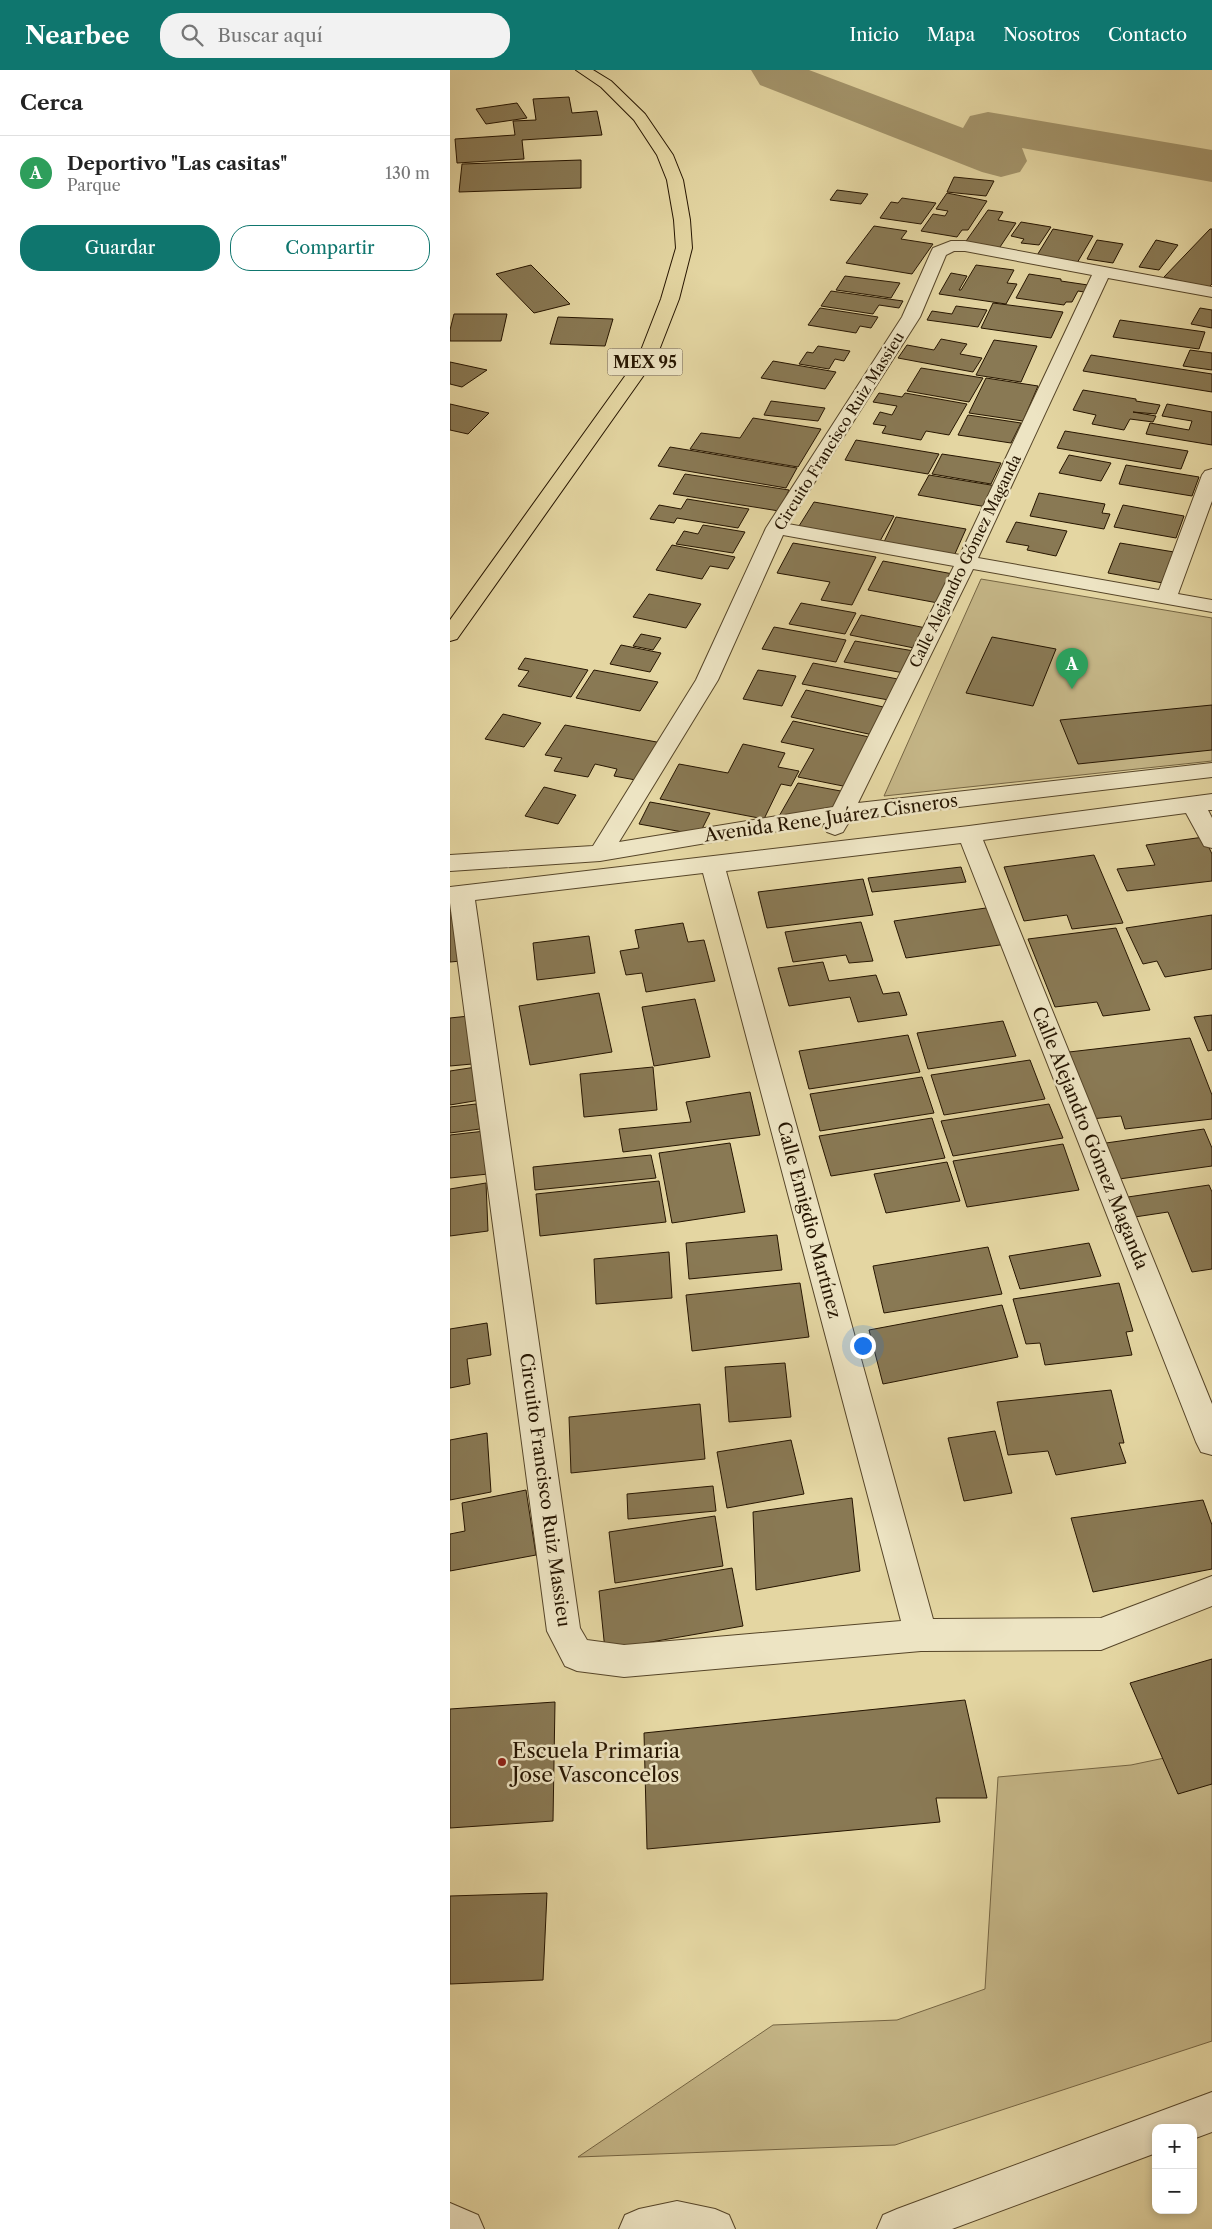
<!DOCTYPE html>
<html lang="es">
<head>
<meta charset="utf-8">
<style>
	:root { --surface:#fff; --page:#f2f2f2; --text:#222; --muted:#767676; --line:#e0e0e0; --accent:#0f766e }
	body { margin:0; font-family:"Libre Caslon Text",serif; background:var(--page); color:var(--text) }
	.controls { position:absolute; right:15px; bottom:15px; display:grid; overflow:hidden; border-radius:10px; box-shadow:0 2px 8px #0003 }
	.controls button { width:45px; height:45px; display:grid; place-items:center; padding:0; border:0; border-bottom:1px solid var(--line); background:var(--surface); color:var(--text); font:25px sans-serif }
	.you { position:absolute; left:412px; top:1275px; width:18px; height:18px; margin:-12px; border:4px solid #fff; border-radius:50%; background:#1a73e8; box-shadow:0 0 0 8px #1a73e833 }
	.badge { display:grid; place-items:center; width:32px; height:32px; border-radius:50%; background:var(--accent); color:#fff; font-size:16px; font-weight:700 }
	.pin { position:absolute; translate:-50% -41px; filter:drop-shadow(0 1px 2px #0008) }
	.pin::after { content:''; position:absolute; top:26px; width:18px; height:15px; background:inherit; clip-path:polygon(0 0,100% 0,50% 100%) }
	.list { margin:0; padding:0; list-style:none }
	h2 { display:flex; justify-content:space-between; align-items:center; height:65px; margin:0; padding:0 20px; font-size:21px }
	h2 small { font-size:16px; font-weight:400; color:var(--muted) }
	.list li { display:grid; grid-template-columns:32px 1fr auto; gap:15px; align-items:center; box-sizing:border-box; height:75px; padding:0 20px; border-top:1px solid var(--line) }
	.list b { display:block; font-size:19px; white-space:nowrap }
	.list p { margin:0; font-size:16px; white-space:nowrap; color:var(--muted) }
	.list em { font-size:16px; font-style:normal; color:var(--muted) }
	.actions { display:flex; gap:10px; padding:15px 20px }
	.actions a { flex:1; padding:11px 0; border:1px solid var(--accent); border-radius:20px; text-align:center; font-size:18px; color:var(--accent) }
	.actions .main { background:var(--accent); color:#fff }
	.icon { flex:none; width:28px; height:28px; fill:none; stroke:currentColor; stroke-width:2; stroke-linecap:round; stroke-linejoin:round }
	.map { position:relative; flex:none; width:762px; height:2159px; overflow:hidden }
	header { display:flex; align-items:center; gap:30px; box-sizing:border-box; height:70px; padding:0 25px; background:var(--accent); color:#fff }
	header strong { font-size:24px }
	nav { display:flex; gap:28px; margin-inline-start:auto; font-size:18px }
	.search { width:350px; height:45px; background:var(--page); display:flex; align-items:center; gap:12px; box-sizing:border-box; padding:0 18px; border-radius:20px; color:var(--muted); font-size:19px }
	main { display:flex }
	aside { flex:1; background:var(--surface) }
	.map>svg:first-child { display:block }
	.green { fill:#c4b586; stroke:#756543 }
	.lines { fill:none; stroke-linecap:round; stroke-linejoin:round }
	.river { fill:#a3946b; fill-rule:evenodd }
	.building { fill:#897954; stroke:#261500 }
	.minor-casing { stroke:#564528; stroke-width:2 }
	.primary-casing { stroke:#261500; stroke-width:2 }
	.minor { fill:#ede4c3; fill-rule:evenodd }
	.primary { fill:#e4d6a2; fill-rule:evenodd }
	.poi-dot { fill:#8f2418; stroke:#ede4c3; stroke-width:2 }
	.labels { text-anchor:middle; dominant-baseline:central; stroke-width:5; stroke-linejoin:round; paint-order:stroke }
	.far-street-label { font-size:15px; fill:#261500; stroke:#ede4c3 }
	.shield { fill:#ede4c3; stroke:#62533a; stroke-width:1 }
	.shield-label { font-size:16px; font-weight:bold; fill:#261500 }
	.street-label { font-size:18px; fill:#261500; stroke:#ede4c3 }
	.near-poi-label { font-size:21px; fill:#261500; stroke:#ede4c3; text-anchor:start }
</style>
</head>
<body>
<header>
<strong>Nearbee</strong>
<div class="search"><svg class="icon" aria-label="search" viewBox="0 0 24 24"><circle cx="10" cy="10" r="6"/><path d="M15 15l6 6"/></svg>Buscar aquí</div>
<nav><a>Inicio</a><a>Mapa</a><a>Nosotros</a><a>Contacto</a></nav>
</header>
<main>
<aside>
<h2>Cerca<small></small></h2>
<ul class="list">
<li><span class="badge" style="background:#2e9e5b">A</span><div><b>Deportivo &quot;Las casitas&quot;</b><p>Parque</p></div><em>130 m</em></li>
</ul>
<div class="actions"><a class="main">Guardar</a><a>Compartir</a></div>
</aside>
<div class="map">
<svg width="762" height="2159" viewBox="0 0 762 2159">
	<rect width="100%" height="100%" fill="#e4d6a2"/>
	<filter id="stains"><feTurbulence type="fractalNoise" baseFrequency=".004" numOctaves="4"/><feColorMatrix values="0 0 0 0 .2 0 0 0 0 .09 0 0 0 0 .02 0 0 0 .5 -.17"/></filter>
	<radialGradient id="worn" r=".72"><stop offset=".6" stop-color="#630" stop-opacity="0"/><stop offset="1" stop-color="#630" stop-opacity=".3"/></radialGradient>
	<path class="green" d="M531,509L762,548V691L434,726Z
		M762,1678V1971L445,2075L128,2087L323,1955L447,1950L535,1919L548,1707L681,1695Z"/>
	<g class="lines">
		<path class="river" d="M301,0H359L513,58L520,46L538,42L762,80V112L572,78L577,91L570,102L551,107L532,102L310,15Z"/>
	</g>
	<path class="building" d="M119,27L122,43L147,41L152,65L72,70L74,89L7,93L5,69L65,65L63,51L86,50L83,29Z
		M67,33L77,48L36,54L26,39Z
		M131,90V118L9,122L12,94Z
		M504,107L544,111L536,126L497,122Z
		M387,120L418,124L411,134L380,130Z
		M497,123L537,131L518,160H512L507,167L471,161L483,144L495,146L498,141L486,139Z
		M452,128L486,133L471,154L430,148L441,132L448,133Z
		M538,140L553,142L548,150L566,153L548,180L514,174Z
		M571,152L601,157L589,175L571,173L574,169L561,166Z
		M424,156L457,161L451,169L483,174L462,204L396,193Z
		M603,159L643,166L627,193L586,187Z
		M760,159H762V214L758,218L714,207Z
		M647,170L673,174L663,193L637,189Z
		M706,170L728,175L709,200L689,197Z
		M81,195L120,234L84,243L46,204Z
		M526,195L564,200L557,213L567,214L556,234L489,224L501,203L517,206L509,220H511Z
		M579,204L611,209V211L638,215L634,222L628,221L622,232H616L614,235L566,228Z
		M395,206L450,213L441,228L386,220Z
		M381,221L453,231L449,238L429,235L423,244L371,236Z
		M543,233L613,242L601,268L531,258Z
		M506,236L537,240L528,257L477,250L482,241L502,244Z
		M370,238L428,247L421,258L410,256L406,263L358,255Z
		M750,238L762,240V258L741,254Z
		M4,244H57L51,271H0V260Z
		M108,247L163,249L155,276L100,274Z
		M670,250L755,262L749,279L663,267Z
		M491,269L517,274L510,284L532,288L523,302L448,288L457,275L484,280Z
		M544,270L587,276L571,312L526,305Z
		M368,276L400,281L394,291L385,289L379,299L349,294L357,282L363,283Z
		M740,280L762,283V300L733,296Z
		M641,285L762,304V322L633,301Z
		M323,291L386,302L375,319L311,308Z
		M0,292L37,300L12,317L0,314Z
		M471,298L533,308L519,332L457,321Z
		M536,308L588,316L573,351L519,343Z
		M633,320L686,329V331L710,335L706,344L683,342L706,346L703,352L680,349L674,360L642,354L646,345L623,340Z
		M429,323L452,327L455,323L517,334L499,365L476,361L471,370L432,363L436,356L423,354L430,342L442,345L447,336L423,332Z
		M321,331L375,338L368,351L314,345Z
		M0,334L39,343L18,364L0,360Z
		M717,334L762,342V375L696,364L700,353L739,360L742,351L712,346Z
		M518,345L571,353L561,373L508,365Z
		M303,348L371,359L348,397L240,379L251,363L290,368Z
		M615,361L738,381L731,399L607,378Z
		M406,370L489,384L478,404L395,390Z
		M220,377L347,398L336,418L208,396Z
		M492,384L551,393L541,414L482,404Z
		M619,385L661,393L651,411L609,403Z
		M676,395L749,407L742,426L669,414Z
		M235,404L339,420L329,441L223,424Z
		M479,405L547,416L537,437L468,425Z
		M589,423L655,434L652,443L660,444L654,459L580,446Z
		M237,429L299,439L288,458L227,448L224,453L200,449L209,435L231,439Z
		M364,432L444,446L430,471L349,456Z
		M673,435L734,446L726,468L664,457Z
		M446,447L516,459L504,486L433,474Z
		M566,452L617,461L606,486L577,480L579,476L556,472Z
		M253,455L295,462L283,483L226,474L234,461L248,464Z
		M343,473L426,487L402,535L371,530L380,512L327,503Z
		M670,473L724,482L713,513L658,503Z
		M222,475L285,487L278,499L260,496L252,509L206,500Z
		M433,491L503,504L488,533L418,520Z
		M199,524L251,534L236,558L183,547Z
		M351,533L406,543L395,564L339,554Z
		M411,545L476,558L464,578L400,565Z
		M324,557L396,570L386,592L312,579Z
		M191,564L211,568L203,580L183,576Z
		M542,567L606,579L583,636L516,623Z
		M405,571L464,581L454,603L394,592Z
		M171,575L211,583L200,602L160,594Z
		M75,588L138,600L121,627L68,616L79,601L68,599Z
		M363,593L453,610L444,631L352,614Z
		M144,600L208,612L190,641L126,628Z
		M308,600L346,606L332,636L293,629Z
		M356,620L438,638L423,665L341,647Z
		M762,635V680L628,694L610,650Z
		M53,644L91,653L74,677L35,669Z
		M343,651L424,668L398,717L348,707L364,679L331,672Z
		M115,655L212,673L191,711L164,706L167,699L145,694L138,707L104,701L112,688L95,685Z
		M293,674L335,683L328,697L349,701L341,716L331,714L314,749L210,729L229,694L278,703Z
		M348,713L396,722L388,742L328,748Z
		M94,717L126,725L108,754L75,746Z
		M200,732L260,743L249,765L189,754Z
		M754,767L762,784V811L677,821L667,799L705,795L696,775Z
		M644,785L673,853L622,859L617,845L574,851L554,797Z
		M511,797L516,812L422,822L418,808Z
		M413,809L423,845L317,858L308,822Z
		M543,837L557,874L456,888L444,851Z
		M10,841L11,891L0,892V842Z
		M762,845V899L715,907L707,891L693,894L676,858Z
		M411,852L423,891L399,893L396,885L343,892L335,862Z
		M233,853L238,872L254,870L265,911L196,922L192,903L176,905L170,881L189,878L185,860Z
		M666,858L700,940L653,946L647,932L605,937L578,869Z
		M139,866L145,903L87,910L83,873Z
		M373,892L379,911L426,905L433,924L449,922L457,945L408,952L400,927L339,936L328,898Z
		M149,923L162,982L80,995L69,936Z
		M245,929L260,987L204,996L192,937Z
		M762,945V980L758,981L744,947Z
		M19,946L22,994L0,996V948Z
		M553,951L566,986L478,999L467,963Z
		M458,965L470,1002L359,1019L349,981Z
		M740,968L762,1025V1049L675,1059L671,1046L641,1049L619,982Z
		M580,990L595,1029L494,1045L481,1005Z
		M26,997L30,1030L0,1035V1001Z
		M203,997L207,1040L134,1047L130,1004Z
		M472,1007L484,1043L370,1061L360,1024Z
		M300,1022L310,1065L173,1082L169,1059L241,1052L236,1032Z
		M26,1034L30,1059L0,1063V1037Z
		M599,1034L613,1068L503,1086L491,1051Z
		M482,1048L495,1088L381,1106L369,1066Z
		M754,1059L762,1078V1096L662,1110L649,1074Z
		M35,1061L38,1104L0,1108V1065Z
		M280,1073L295,1142L222,1153L209,1083Z
		M613,1074L629,1120L517,1137L503,1091Z
		M201,1085L206,1108L85,1120L83,1097Z
		M497,1092L510,1131L436,1143L424,1104Z
		M209,1111L216,1152L90,1166L86,1124Z
		M36,1113L38,1161L0,1166V1119Z
		M759,1115L762,1122V1199L742,1202L718,1142L678,1148L671,1128Z
		M327,1165L332,1200L239,1209L236,1173Z
		M639,1173L651,1206L570,1219L559,1186Z
		M538,1177L552,1224L434,1243L423,1196Z
		M219,1182L222,1228L146,1234L144,1189Z
		M350,1213L359,1267L242,1281L236,1225Z
		M669,1213L683,1261L676,1262L682,1285L595,1295L590,1273L576,1274L563,1229Z
		M552,1235L568,1287L433,1314L419,1260Z
		M37,1253L41,1285L17,1289L20,1314L0,1318V1259Z
		M335,1293L341,1347L279,1352L275,1297Z
		M661,1320L674,1373H669L676,1393L606,1405L598,1381L558,1385L547,1332Z
		M250,1334L255,1389L121,1403L119,1347Z
		M545,1361L562,1423L514,1431L498,1368Z
		M37,1363L41,1422L0,1430V1370Z
		M341,1370L354,1424L277,1438L267,1382Z
		M263,1416L266,1441L178,1449L177,1424Z
		M76,1420L86,1485L0,1501V1464L15,1461L12,1433Z
		M402,1428L410,1501L306,1520L303,1442Z
		M753,1430L762,1455V1499L643,1522L621,1448Z
		M265,1446L273,1496L165,1513L159,1462Z
		M282,1498L293,1556L155,1580L149,1521Z
		M762,1589V1714L728,1724L680,1613Z
		M515,1630L537,1728H486L490,1752L197,1779L194,1663Z
		M105,1632L103,1751L0,1758V1639Z
		M97,1823L93,1910L0,1914V1826Z"/>
	<g class="lines">
		<defs>
			<path id="minor" d="M501,171H515L762,217V227L658,208L528,488L709,520L752,405L755,401L762,399V431L728,524L762,530V542L523,499L408,733L762,693V707L400,750L393,762L385,765L377,762L373,757L375,753L150,791L0,801V785L143,776L246,610L316,458L452,247L481,182L483,178ZM504,181H515L642,205L510,485L338,454L470,247L496,185ZM333,465L504,496L383,737L169,772L268,610Z
				M762,724V740H758L762,748V778L754,776L736,743L533,770L762,1334V1385L751,1382L746,1372L511,773L276,801L483,1549L651,1548L762,1506V1536L651,1580L471,1581L174,1607L127,1601L115,1596L97,1561L0,833V817L519,756ZM253,803L451,1551L174,1575L137,1570L130,1558L25,830Z
				M762,2022V2062L743,2069V2058H706V2083L502,2159H427L433,2145L447,2139Z
				M227,2131L265,2139L279,2145L285,2159H169L175,2145L189,2139Z
				M0,2133L28,2145L34,2159H0Z"/>
			<path id="primary" d="M126,0H143L161,11L195,44L223,85L233,110L240,150L242,178L229,229L206,288L7,569L0,571V550L188,288L211,229L226,178L224,150L217,110L207,85L184,50L151,17Z"/>
		</defs>
		<use href="#minor" class="minor-casing"/>
		<use href="#primary" class="primary-casing"/>
		<use href="#minor" class="minor"/>
		<use href="#primary" class="primary"/>
	</g>
	<circle class="poi-dot" cx="52" cy="1692" r="5"/>
	<g class="labels">
		<g class="far-street-label">
			<text transform="translate(389 361) rotate(-58)">Circuito Francisco Ruiz Massieu</text>
			<text transform="translate(515 491) rotate(-64)">Calle Alejandro Gómez Maganda</text>
		</g>
		<rect class="shield" x="157.5" y="278.5" width="75" height="27" rx="4"/>
		<g class="shield-label">
			<text x="195" y="292">MEX 95</text>
		</g>
		<g class="street-label">
			<text transform="translate(381 748) rotate(-8)">Avenida Rene Juárez Cisneros</text>
			<text transform="translate(640 1068) rotate(68)">Calle Alejandro Gómez Maganda</text>
			<text transform="translate(359 1150) rotate(75)">Calle Emigdio Martínez</text>
			<text transform="translate(95 1420) rotate(82)">Circuito Francisco Ruiz Massieu</text>
		</g>
		<g class="near-poi-label">
			<text x="62" y="1680">Escuela Primaria<tspan x="62" dy="24">Jose Vasconcelos</tspan></text>
		</g>
	</g>
	<rect width="100%" height="100%" filter="url(#stains)"/>
	<rect width="100%" height="100%" fill="url(#worn)"/>
</svg>
<div class="controls">
<button>+</button>
<button>−</button>
</div>
<div class="you"></div>
<div class="pin badge" style="left:622px;top:619px;background:#2e9e5b">A</div>
</div>
</main>
</body>
</html>
